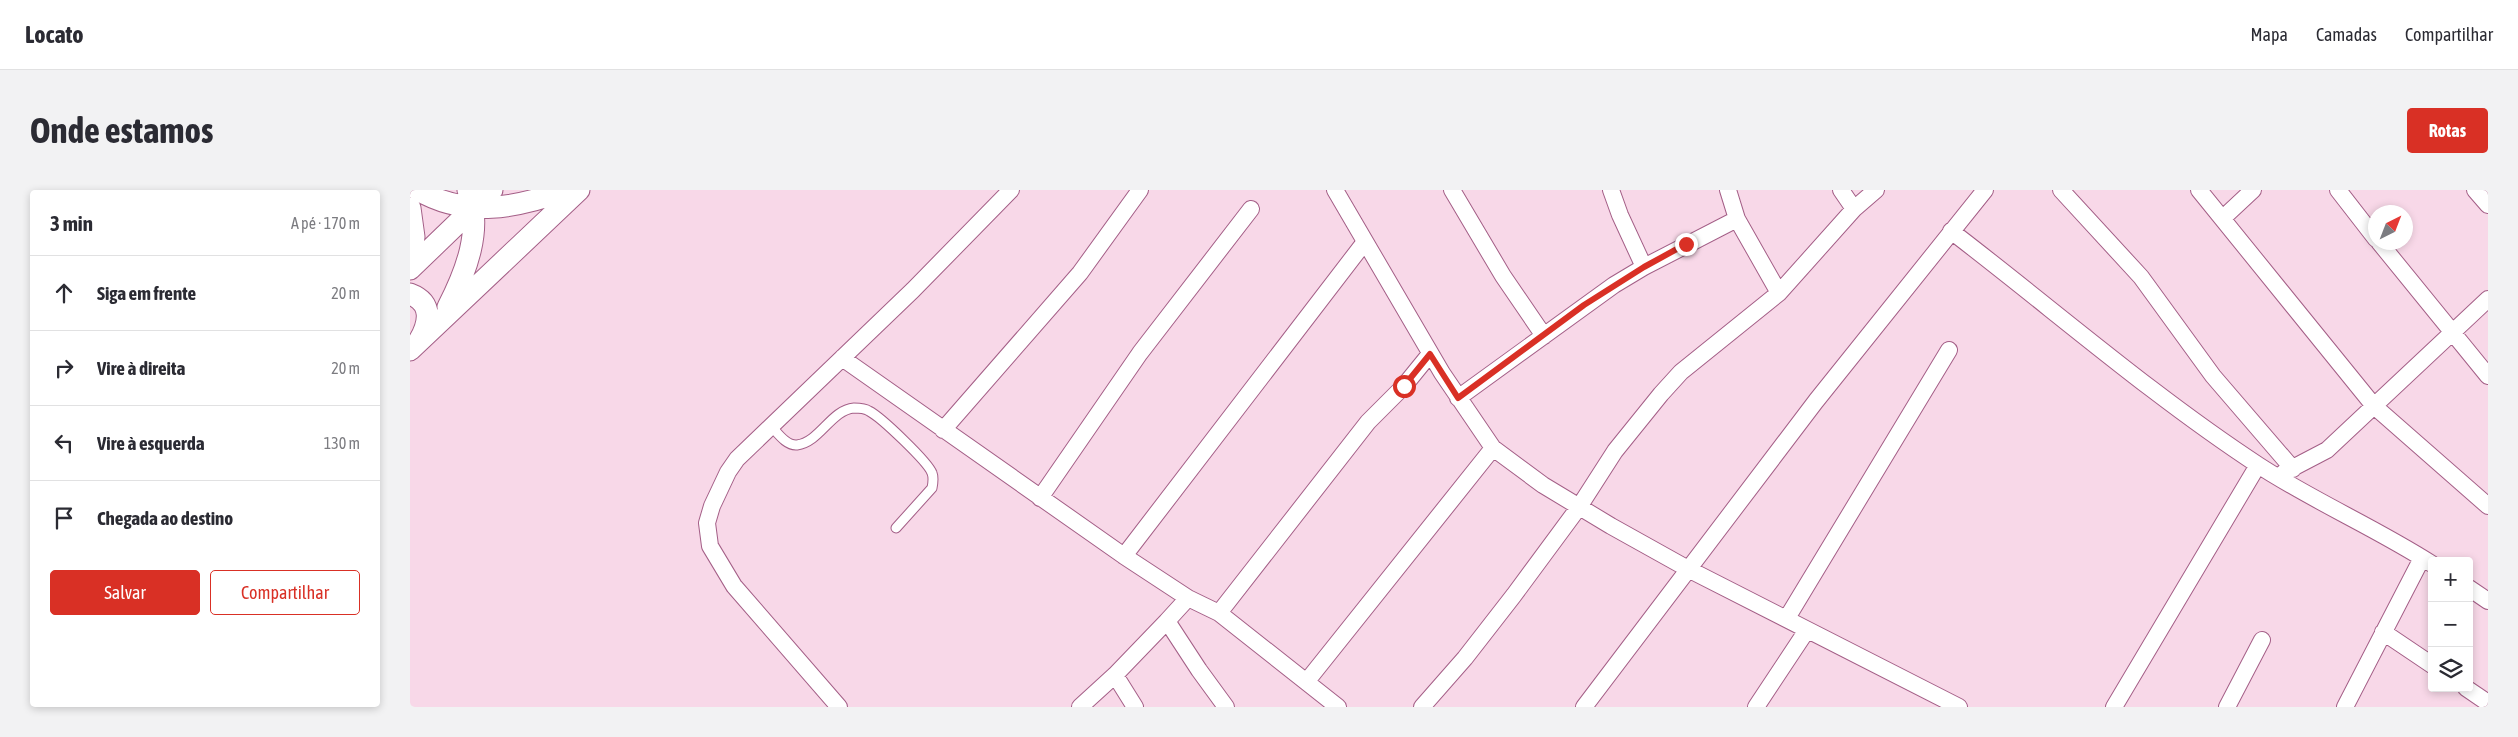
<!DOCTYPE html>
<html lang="pt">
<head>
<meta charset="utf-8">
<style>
	:root { --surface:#fff; --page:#f2f2f3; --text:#2b2b33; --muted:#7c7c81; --line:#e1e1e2; --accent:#d93025 }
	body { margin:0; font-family:"Asap Condensed",sans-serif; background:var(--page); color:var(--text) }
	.controls { position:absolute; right:15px; bottom:15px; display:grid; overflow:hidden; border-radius:5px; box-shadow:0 2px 8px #0003 }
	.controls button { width:45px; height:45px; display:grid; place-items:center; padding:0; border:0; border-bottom:1px solid var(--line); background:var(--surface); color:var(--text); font:25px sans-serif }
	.compass { position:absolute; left:1958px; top:15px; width:45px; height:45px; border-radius:50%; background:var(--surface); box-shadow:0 2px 8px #0003; rotate:42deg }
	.stop { position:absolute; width:15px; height:15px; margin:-11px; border:4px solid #d93025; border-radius:50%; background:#fff }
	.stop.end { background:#d93025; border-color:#fff; box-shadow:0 1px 5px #0008 }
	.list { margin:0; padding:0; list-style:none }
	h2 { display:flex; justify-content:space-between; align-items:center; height:65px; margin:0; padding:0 20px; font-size:21px }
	h2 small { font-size:16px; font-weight:400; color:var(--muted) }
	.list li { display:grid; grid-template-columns:32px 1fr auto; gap:15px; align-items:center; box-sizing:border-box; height:75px; padding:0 20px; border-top:1px solid var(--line) }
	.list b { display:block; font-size:19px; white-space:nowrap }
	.list em { font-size:16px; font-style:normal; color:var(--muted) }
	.actions { display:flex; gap:10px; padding:15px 20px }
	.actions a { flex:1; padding:11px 0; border:1px solid var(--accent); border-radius:5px; text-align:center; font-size:18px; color:var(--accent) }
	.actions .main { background:var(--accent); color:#fff }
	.icon { flex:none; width:28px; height:28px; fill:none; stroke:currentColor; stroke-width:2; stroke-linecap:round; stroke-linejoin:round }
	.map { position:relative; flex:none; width:2078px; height:517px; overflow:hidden; border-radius:5px }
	header { display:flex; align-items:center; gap:30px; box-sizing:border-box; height:70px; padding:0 25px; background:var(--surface); border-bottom:1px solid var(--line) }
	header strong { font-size:24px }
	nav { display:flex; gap:28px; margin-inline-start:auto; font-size:18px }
	.intro { display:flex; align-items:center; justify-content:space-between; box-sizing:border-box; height:120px; padding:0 30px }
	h1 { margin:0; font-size:35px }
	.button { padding:12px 22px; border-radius:5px; background:var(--accent); color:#fff; font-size:18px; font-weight:700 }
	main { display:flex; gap:30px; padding:0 30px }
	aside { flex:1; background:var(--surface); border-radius:5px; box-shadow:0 2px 8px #0003 }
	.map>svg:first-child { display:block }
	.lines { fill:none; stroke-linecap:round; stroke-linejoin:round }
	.service-casing { stroke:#a45f87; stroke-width:11 }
	.minor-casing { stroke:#a45f87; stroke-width:18 }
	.tertiary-casing { stroke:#a45f87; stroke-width:23 }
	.service { stroke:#fff; stroke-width:9 }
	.minor { stroke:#fff; stroke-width:16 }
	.tertiary { stroke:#fff; stroke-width:21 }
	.route { stroke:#d93025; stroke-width:6 }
</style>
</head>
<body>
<header>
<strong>Locato</strong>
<nav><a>Mapa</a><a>Camadas</a><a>Compartilhar</a></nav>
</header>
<div class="intro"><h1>Onde estamos</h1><a class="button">Rotas</a></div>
<main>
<aside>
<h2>3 min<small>A pé · 170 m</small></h2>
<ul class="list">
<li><svg class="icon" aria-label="ahead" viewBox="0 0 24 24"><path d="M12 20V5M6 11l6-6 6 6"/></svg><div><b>Siga em frente</b></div><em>20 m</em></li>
<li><svg class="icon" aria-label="right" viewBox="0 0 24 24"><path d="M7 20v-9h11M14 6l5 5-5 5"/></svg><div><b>Vire à direita</b></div><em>20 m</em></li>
<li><svg class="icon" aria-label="left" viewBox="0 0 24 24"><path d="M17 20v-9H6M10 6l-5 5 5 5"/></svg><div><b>Vire à esquerda</b></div><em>130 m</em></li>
<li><svg class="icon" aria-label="arrive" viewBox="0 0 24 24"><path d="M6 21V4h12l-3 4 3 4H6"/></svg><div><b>Chegada ao destino</b></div></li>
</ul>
<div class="actions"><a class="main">Salvar</a><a>Compartilhar</a></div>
</aside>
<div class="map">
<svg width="2078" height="517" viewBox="0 0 2078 517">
	<rect width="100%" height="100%" fill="#f8d8e8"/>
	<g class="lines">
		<defs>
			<path id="service" d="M360,235C367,242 376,256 387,255C410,252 421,220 444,218C448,218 456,219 459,221C471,227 518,272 522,283C524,288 523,293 522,298L486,338"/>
			<path id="minor" d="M925,0L1032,183L1083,258L1133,295L1201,336L1280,380L1549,517
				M1042,0L1093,86L1134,146
				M1201,0L1210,25L1234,77
				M1431,0L1444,19
				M1651,0L1731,87L1803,186L1883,279
				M1789,0L1964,216L2078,316
				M1928,0L1966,49
				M2065,0L2078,15
				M1813,28L1843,0
				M1327,29L1369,103
				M1541,41C1643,119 1740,204 1848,275C1903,311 1966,338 2022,374
				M1969,52L2078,186
				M432,168L714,366L778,408L809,423L928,517
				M1048,208L1204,95L1234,77L1327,29L1318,0
				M533,240L670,83L730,0
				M1873,283L1917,260L2078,109
				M630,308L730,163L841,19
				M714,366L954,53
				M2059,398L2078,411
				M778,408L757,431L789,480L816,517
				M809,423L958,232L994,196L1020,164
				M1377,428L1539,160
				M1973,442L2022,475
				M705,485L725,517
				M897,491L1083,258
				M2056,498L2078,513
				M429,517L324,396L300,356L297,333L302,316L318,282L327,269L503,100L601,0
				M670,517L705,485L757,431
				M1012,517L1055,468L1104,405L1169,317L1205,261L1251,204L1271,182L1369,103L1444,19L1466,0
				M1174,517L1406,211L1575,0
				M1346,517L1397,440
				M1704,517L1848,275
				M1817,517L1852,450
				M1935,517L2012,368"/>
			<path id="tertiary" d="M8,0C56,28 107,18 156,0
				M0,18L4,47L0,67
				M0,79L82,0
				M0,104C24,113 19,134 9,151
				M38,117C56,82 73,39 58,0
				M0,160L169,0"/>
		</defs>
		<use href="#service" class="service-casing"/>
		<use href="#minor" class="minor-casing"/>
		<use href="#tertiary" class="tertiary-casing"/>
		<use href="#service" class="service"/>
		<use href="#minor" class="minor"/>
		<use href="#tertiary" class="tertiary"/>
	</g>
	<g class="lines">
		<path class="route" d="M994,196L1020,164L1048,208L1174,115L1234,77L1276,54"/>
	</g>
</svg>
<div class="controls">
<button>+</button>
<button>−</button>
<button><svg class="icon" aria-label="layers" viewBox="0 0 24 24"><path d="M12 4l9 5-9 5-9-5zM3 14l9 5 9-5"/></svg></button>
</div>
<svg class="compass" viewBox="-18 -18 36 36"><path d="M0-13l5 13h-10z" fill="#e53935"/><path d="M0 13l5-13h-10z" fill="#7c7c81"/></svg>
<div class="stop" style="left:994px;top:196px"></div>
<div class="stop end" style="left:1276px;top:54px"></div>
</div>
</main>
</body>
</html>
